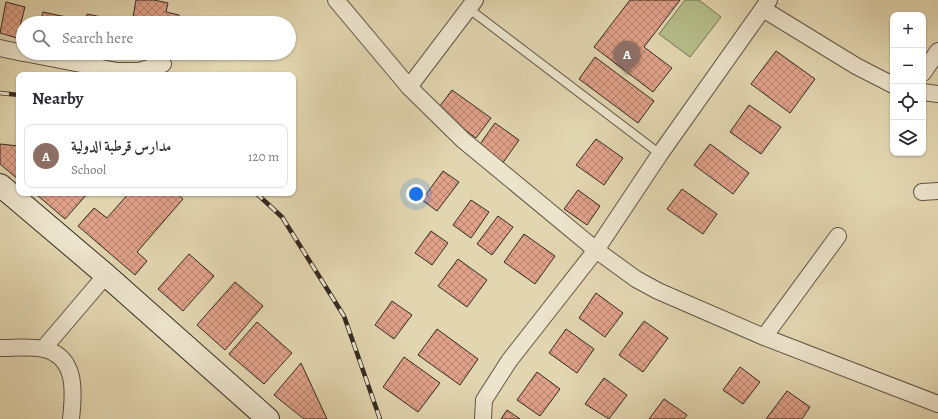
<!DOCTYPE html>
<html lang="en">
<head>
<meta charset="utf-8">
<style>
	:root { --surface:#fff; --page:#f2f2f3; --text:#2b2b33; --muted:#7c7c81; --line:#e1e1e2; --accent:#0b8043 }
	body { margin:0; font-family:Alegreya,Amiri,serif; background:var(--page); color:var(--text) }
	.controls { position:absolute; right:12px; top:12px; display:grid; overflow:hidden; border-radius:8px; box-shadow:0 1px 3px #0004 }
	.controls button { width:36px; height:36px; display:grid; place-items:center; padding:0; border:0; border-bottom:1px solid var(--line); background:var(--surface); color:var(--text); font:20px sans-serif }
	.you { position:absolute; left:416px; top:194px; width:14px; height:14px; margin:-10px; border:3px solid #fff; border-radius:50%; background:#1a73e8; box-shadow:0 0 0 6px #1a73e833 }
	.badge { display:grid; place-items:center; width:26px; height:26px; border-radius:50%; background:var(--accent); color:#fff; font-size:13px; font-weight:700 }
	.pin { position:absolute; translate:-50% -33px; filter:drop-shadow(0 1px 2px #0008) }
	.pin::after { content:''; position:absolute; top:21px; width:14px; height:12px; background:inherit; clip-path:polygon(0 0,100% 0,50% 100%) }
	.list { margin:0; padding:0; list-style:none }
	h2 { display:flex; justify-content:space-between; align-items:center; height:52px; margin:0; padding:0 16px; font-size:17px }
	h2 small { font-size:13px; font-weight:400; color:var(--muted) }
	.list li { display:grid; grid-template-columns:26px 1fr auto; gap:12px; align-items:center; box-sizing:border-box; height:64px; margin:0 8px 8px; padding:0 8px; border:1px solid var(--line); border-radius:8px }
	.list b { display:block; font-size:15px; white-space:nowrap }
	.list p { margin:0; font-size:13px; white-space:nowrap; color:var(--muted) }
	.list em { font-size:13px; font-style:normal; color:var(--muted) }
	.icon { flex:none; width:22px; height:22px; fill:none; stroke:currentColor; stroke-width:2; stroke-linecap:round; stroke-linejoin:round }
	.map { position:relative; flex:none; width:938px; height:419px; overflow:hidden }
	.search { position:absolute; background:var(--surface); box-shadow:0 1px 3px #0004; left:16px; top:16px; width:280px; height:44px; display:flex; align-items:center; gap:10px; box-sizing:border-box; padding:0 14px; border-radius:22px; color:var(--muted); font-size:15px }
	.panel { position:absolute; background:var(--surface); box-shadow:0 1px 3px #0004; left:16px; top:72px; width:280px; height:124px; border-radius:8px }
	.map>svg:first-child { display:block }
	.garden { fill:#b5bd8a; stroke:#747355 }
	.building { fill:url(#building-cross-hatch); stroke:#342920 }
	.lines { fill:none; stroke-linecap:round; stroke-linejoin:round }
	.lane-casing { stroke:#605444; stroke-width:10 }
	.street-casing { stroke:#605444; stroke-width:18 }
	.secondary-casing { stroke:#342920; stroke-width:24 }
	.lane { stroke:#ece4cc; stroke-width:8 }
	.street { stroke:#ece4cc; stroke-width:16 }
	.secondary { stroke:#ece4cc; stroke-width:22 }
	.rail-casing { stroke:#342920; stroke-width:4.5 }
	.rail { stroke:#ece4cc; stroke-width:3; stroke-dasharray:9; stroke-linecap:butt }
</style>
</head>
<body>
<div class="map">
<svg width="938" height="419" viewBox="0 0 938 419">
	<defs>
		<pattern id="building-cross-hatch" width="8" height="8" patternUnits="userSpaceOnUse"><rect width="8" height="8" fill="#e0a189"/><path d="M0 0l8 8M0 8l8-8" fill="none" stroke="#b68370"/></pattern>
	</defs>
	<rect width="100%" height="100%" fill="#e2d6b0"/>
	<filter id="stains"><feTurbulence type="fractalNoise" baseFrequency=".005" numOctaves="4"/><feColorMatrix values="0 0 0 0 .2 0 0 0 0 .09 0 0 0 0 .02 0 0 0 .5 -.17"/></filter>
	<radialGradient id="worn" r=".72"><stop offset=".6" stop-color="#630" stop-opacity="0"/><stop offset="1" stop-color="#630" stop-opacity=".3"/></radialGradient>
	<path class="garden" d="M685,0H699L721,17L690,57L659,34Z"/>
	<path class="building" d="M136,0H154L168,3L166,12L179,15L178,23H132Z
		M630,0H680L644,47L672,68L653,92L594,47Z
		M6,2L25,7L17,38L0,33Z
		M43,12L71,18L70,23H40Z
		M87,14L116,20L115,23H85Z
		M776,51L815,79L790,113L751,84Z
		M595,57L654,101L638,123L579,79Z
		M452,90L491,118L476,138L437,110Z
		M749,105L781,127L761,154L730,132Z
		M495,123L519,140L502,164L478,147Z
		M596,139L623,158L604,185L576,165Z
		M0,144L19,146V180L0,164Z
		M710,144L749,173L733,194L694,165Z
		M443,171L459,182L437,211L422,200Z
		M682,189L717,214L703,234L667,209Z
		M578,190L600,206L587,225L564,209Z
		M39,193H88L65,219L37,195Z
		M129,193H176L183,199L137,252L147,261L135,275L78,226L94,208L107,218Z
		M471,200L489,212L471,238L453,225Z
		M498,216L513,227L492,255L477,244Z
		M431,231L448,243L432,265L415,253Z
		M524,234L555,256L535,284L504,262Z
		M189,254L214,276L183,311L158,289Z
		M458,259L487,280L467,307L438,286Z
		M235,282L263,306L225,350L197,325Z
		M596,293L623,313L605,337L579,318Z
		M392,301L412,315L394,339L375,325Z
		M644,321L668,338L643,372L619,355Z
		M257,322L292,353L264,384L229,354Z
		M437,329L478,359L460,385L418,355Z
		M566,329L594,349L577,373L549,353Z
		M404,357L440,383L418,412L383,387Z
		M301,363L327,419H304L274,395Z
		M740,367L760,382L743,404L723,390Z
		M537,372L560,389L540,416L517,400Z
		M604,378L627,395L609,419L585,404Z
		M787,391L810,407L802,419H766Z
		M664,399L687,415L684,419H649Z
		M507,410L520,419H501Z"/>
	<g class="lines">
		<defs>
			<path id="lane" d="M468,8L660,154"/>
			<path id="street" d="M336,0L409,87L463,140L596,250L636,279L658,291L764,337L938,404
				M763,9L856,66L893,85
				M0,48L23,53
				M24,53L117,71H139L163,64
				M923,73L938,51
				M409,87L475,0
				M923,92L938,94
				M922,192L938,191
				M764,337L838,236
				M0,348C14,348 30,346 44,349C77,357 74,392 71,419
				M43,349L106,275
				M483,419L484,400L509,361L596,250L660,154L769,0"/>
			<path id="secondary" d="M0,185L106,275L268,419"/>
		</defs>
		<use href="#lane" class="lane-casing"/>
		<use href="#street" class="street-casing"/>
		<use href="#secondary" class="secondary-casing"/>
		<use href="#lane" class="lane"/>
		<use href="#street" class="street"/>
		<use href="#secondary" class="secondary"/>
		<defs>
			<path id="rail" d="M0,93L19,95
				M256,193L282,217L344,316L380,419"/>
		</defs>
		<use href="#rail" class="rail-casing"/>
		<use href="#rail" class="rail"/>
	</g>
	<rect width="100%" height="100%" filter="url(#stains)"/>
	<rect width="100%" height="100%" fill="url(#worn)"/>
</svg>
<div class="controls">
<button>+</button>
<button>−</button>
<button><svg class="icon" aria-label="locate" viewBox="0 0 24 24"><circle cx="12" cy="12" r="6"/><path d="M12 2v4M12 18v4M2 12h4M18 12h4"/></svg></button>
<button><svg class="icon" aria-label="layers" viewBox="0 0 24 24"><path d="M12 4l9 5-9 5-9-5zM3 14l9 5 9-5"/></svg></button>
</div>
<div class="you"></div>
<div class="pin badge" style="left:627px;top:74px;background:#8d6e63">A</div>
<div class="search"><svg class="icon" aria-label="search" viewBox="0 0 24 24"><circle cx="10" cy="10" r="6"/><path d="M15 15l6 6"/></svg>Search here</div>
<section class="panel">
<h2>Nearby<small></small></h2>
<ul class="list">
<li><span class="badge" style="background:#8d6e63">A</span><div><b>مدارس قرطبة الدولية</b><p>School</p></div><em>120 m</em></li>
</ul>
</section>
</div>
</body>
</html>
